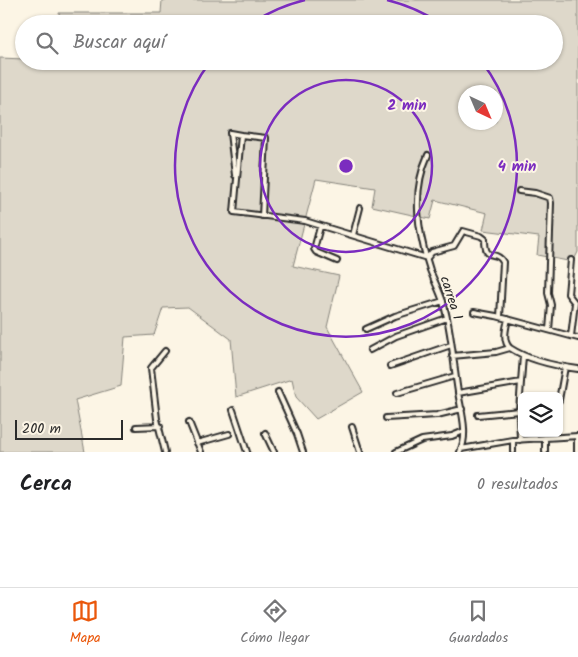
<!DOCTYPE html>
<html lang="es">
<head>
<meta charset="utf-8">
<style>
	:root { --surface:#fff; --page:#f6f6f6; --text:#202124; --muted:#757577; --line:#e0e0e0; --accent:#ea580c }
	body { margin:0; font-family:Kalam,sans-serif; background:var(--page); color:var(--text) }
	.controls { position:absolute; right:15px; bottom:15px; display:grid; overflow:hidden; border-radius:8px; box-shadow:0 1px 4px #0004 }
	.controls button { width:45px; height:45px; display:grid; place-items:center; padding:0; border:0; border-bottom:1px solid var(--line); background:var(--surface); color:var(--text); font:25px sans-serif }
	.compass { position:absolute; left:458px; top:85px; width:45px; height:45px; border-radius:50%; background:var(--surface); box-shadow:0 1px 4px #0004; rotate:136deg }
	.scale { position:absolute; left:15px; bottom:12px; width:108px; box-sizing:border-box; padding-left:5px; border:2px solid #2b2b2b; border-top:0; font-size:14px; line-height:18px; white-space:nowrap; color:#2b2b2b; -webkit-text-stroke:4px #fcf5e5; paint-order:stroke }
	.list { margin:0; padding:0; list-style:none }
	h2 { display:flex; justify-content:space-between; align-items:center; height:65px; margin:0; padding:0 20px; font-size:21px }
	h2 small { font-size:16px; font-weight:400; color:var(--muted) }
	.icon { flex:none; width:28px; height:28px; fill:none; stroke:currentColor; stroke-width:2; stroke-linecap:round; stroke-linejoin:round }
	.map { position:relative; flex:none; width:578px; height:452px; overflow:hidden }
	.search { position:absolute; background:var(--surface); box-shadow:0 1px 4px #0004; left:15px; right:15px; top:15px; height:55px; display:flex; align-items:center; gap:12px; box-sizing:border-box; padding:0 18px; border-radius:28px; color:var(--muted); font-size:19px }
	.sheet { height:135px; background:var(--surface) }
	nav { display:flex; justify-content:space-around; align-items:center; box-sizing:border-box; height:70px; border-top:1px solid var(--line); background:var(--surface); font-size:14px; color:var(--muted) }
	nav a { display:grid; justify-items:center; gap:2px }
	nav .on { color:var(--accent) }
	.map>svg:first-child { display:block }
	.green { fill:#ded8ca; stroke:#84827a; fill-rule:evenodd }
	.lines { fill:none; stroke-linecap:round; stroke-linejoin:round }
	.street-casing { stroke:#2b2b2b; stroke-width:8 }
	.street { stroke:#fcf5e5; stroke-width:4 }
	.ring { fill:none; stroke:#7b2cbf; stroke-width:2.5 }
	.labels { text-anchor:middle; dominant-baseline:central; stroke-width:4; stroke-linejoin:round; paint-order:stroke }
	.street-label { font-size:14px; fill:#2b2b2b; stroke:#fcf5e5 }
	.centre { fill:#7b2cbf; stroke:#fcf5e5; stroke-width:2.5 }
	.ring-label { font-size:15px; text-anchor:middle; font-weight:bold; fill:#7b2cbf; stroke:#fcf5e5; stroke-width:4; stroke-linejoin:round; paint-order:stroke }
</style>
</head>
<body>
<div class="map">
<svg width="578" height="452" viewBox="0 0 578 452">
	<rect width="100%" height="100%" fill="#fcf5e5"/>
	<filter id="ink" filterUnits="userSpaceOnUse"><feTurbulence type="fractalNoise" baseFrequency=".02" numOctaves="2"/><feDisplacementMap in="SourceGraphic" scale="10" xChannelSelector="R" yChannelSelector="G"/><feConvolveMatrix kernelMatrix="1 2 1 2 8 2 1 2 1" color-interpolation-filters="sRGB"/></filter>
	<g filter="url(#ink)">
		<path class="green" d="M162,0H578V252L573,262L537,255L539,237L483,230L487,213L435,200L430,219L372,206L375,188L316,179L293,266L339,276L327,327L363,392L316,419L296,397L292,379L236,397L231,339L188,307L163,308L154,335L125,337L121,386L75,400L85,452H0V58L24,59V61H554V24H60L59,13H161ZM466,92H496V122H466Z"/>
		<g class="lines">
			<defs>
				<path id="street" d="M428,155C411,192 418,233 430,270C434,281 440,291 443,302C452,331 453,362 458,392C461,411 469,434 460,452
					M235,175L230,133L241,135
					M519,191L535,193L550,198L551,203L548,293L551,305L549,330
					M262,216L266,138L241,135L234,212L305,221L427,258L432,252L454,246L463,231L481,236L485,239C485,264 495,248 503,262L500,317
					M320,227L314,249L316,252L337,261
					M353,235L360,208
					M474,312L496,316L578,338
					M508,319C506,328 502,341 510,348
					M366,329L395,316L443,301
					M571,336L575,303L568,294L571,260
					M370,350L396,336L447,318
					M165,351L151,368L157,419L165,452
					M452,356L496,352L510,348C530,361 555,366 578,369
					M390,366L451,345
					M278,392L297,434L303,452
					M397,393L455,376
					M458,393L521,382L523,356
					M559,400L565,367
					M233,410L247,452
					M519,411L521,382
					M478,415L519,411L520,440
					M386,418L437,415L462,409
					M189,422L201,452
					M136,427L160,426
					M352,427L360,452
					M265,433L274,452
					M577,436V452
					M545,438V452
					M197,443L229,434
					M461,449L513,440L578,436
					M396,452L422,440L452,436L464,431
					M513,452V440"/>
			</defs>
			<use href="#street" class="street-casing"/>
			<use href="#street" class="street"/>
		</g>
	</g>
	<g class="ring">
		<circle cx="346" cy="166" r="86"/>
		<path d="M252 23A171 171 0 0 1 305 0M387 0A171 171 0 0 1 440 23M482 62A171 171 0 1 1 210 62"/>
	</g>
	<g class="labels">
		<g class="street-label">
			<text transform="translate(451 298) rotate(72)">carrea 1</text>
		</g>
	</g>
	<circle cx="346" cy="166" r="8" class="centre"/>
	<g class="ring-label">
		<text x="407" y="110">2 min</text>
		<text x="517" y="171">4 min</text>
	</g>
</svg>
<div class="controls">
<button><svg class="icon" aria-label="layers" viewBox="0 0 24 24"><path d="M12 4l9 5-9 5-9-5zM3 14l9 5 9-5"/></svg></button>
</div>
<svg class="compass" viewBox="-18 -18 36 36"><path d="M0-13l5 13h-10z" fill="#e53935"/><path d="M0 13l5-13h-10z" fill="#757577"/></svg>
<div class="scale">200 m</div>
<div class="search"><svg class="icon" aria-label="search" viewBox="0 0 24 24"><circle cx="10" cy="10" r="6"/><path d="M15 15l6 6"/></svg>Buscar aquí</div>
</div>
<section class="sheet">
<h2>Cerca<small>0 resultados</small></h2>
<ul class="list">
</ul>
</section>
<nav>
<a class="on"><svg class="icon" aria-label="map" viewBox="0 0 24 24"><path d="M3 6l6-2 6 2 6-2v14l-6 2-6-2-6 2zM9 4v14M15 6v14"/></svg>Mapa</a>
<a><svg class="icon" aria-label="directions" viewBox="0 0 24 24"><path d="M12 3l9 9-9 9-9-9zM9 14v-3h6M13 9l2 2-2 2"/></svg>Cómo llegar</a>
<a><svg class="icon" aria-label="saved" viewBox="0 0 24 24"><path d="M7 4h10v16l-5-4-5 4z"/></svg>Guardados</a>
</nav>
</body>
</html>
